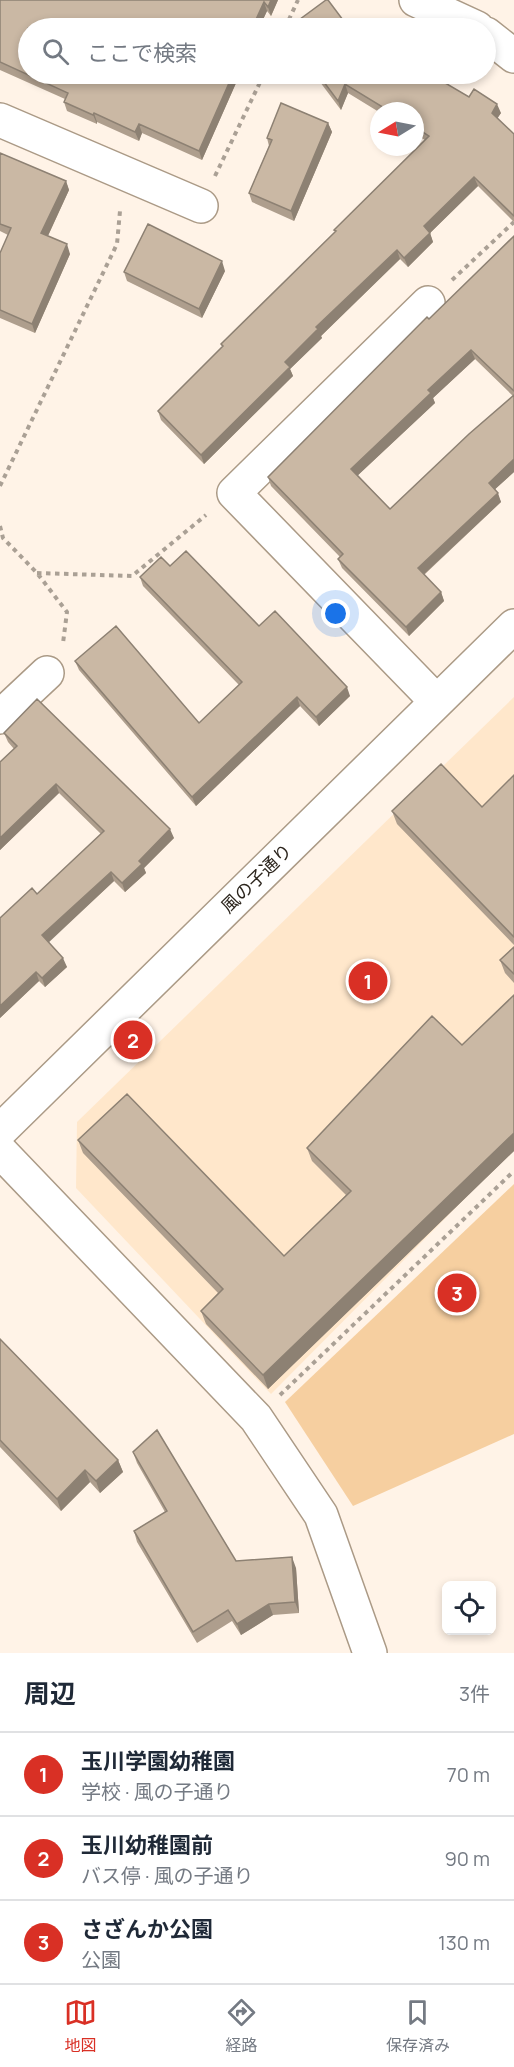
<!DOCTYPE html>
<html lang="ja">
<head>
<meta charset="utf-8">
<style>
	:root { --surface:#fff; --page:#f2f2f3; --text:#1f2937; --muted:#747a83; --line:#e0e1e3; --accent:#d93025 }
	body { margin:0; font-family:Manrope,"Noto Sans JP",sans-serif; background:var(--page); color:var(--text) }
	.controls { position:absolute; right:18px; bottom:18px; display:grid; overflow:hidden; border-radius:9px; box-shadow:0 3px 9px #0003 }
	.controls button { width:54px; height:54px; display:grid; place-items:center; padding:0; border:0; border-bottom:2px solid var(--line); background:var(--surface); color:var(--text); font:30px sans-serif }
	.compass { position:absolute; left:370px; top:102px; width:54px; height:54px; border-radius:50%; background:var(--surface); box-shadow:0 3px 9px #0003; rotate:260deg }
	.you { position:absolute; left:336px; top:614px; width:21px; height:21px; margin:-15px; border:4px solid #fff; border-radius:50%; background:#1a73e8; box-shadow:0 0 0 9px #1a73e833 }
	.badge { display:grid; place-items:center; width:39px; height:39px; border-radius:50%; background:var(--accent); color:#fff; font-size:20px; font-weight:700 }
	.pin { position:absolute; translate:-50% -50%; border:3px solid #fff; box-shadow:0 2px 6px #0006 }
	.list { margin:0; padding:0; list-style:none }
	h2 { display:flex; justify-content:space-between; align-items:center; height:78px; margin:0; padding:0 24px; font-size:26px }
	h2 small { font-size:20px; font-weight:400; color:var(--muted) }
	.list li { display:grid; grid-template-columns:39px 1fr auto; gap:18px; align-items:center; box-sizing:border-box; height:84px; padding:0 24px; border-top:2px solid var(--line) }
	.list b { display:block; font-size:22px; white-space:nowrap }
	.list p { margin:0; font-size:20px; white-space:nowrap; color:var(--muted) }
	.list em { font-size:20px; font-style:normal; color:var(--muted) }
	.icon { flex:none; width:33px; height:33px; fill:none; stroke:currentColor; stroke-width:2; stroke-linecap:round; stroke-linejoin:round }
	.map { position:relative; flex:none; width:514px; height:1653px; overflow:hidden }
	.search { position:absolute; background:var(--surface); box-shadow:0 3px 9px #0003; left:18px; right:18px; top:18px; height:66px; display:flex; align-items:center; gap:15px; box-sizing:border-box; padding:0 21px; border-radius:33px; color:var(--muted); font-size:22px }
	.sheet { height:330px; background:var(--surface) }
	nav { display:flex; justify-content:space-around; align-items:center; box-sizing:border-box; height:84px; border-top:2px solid var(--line); background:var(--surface); font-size:16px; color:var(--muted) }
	nav a { display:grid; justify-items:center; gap:3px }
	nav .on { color:var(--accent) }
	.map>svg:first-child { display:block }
	.built { fill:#ffe7cb }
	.green { fill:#f6cfa0 }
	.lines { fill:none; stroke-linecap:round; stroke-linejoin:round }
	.street-casing { stroke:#ab9a86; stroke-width:36 }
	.secondary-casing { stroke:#ab9a86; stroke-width:36 }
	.path { stroke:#aaa095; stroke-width:4; stroke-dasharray:4.5 4.5; stroke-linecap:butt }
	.street { stroke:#fff; stroke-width:33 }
	.secondary { stroke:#fff; stroke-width:33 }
	.wall { fill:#ae9e8d; fill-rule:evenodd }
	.shaded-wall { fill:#8d8173 }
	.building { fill:#cab8a4; stroke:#8d8173; stroke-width:1.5 }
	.labels { text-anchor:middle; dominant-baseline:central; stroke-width:4.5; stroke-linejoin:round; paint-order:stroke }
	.street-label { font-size:18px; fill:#2c251d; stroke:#fff }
</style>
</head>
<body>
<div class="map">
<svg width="514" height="1653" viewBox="0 0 514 1653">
	<rect width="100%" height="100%" fill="#fff3e7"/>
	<path class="built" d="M514,697V1149L271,1394L76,1188L77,1122Z"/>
	<path class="green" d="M514,1184V1434L353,1506L285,1402Z"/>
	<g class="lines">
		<defs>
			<path id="street" d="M0,120L201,206
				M428,303L234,493L436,701
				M0,717L47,673
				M0,1151L256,1418L321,1515L370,1653"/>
			<path id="secondary" d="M416,0L477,28
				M486,34L514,56
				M0,1131L514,626"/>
		</defs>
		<use href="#street" class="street-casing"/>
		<use href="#secondary" class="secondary-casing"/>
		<path class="path" d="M285,28L298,0
			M215,176L264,74
			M452,280L514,222
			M0,486L117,244L120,211
			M0,526L3,538L37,573L67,612L63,643
			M37,573L132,576L206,515
			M280,1395L514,1171"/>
		<use href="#street" class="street"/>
		<use href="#secondary" class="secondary"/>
	</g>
	<path class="wall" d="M0,0H278L271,16L267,11L259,28H28V74H240L202,160L142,133L139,141L97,122V124L67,111L64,102L65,99L0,70Z
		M314,74H430L469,97L501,113L497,118L514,134V222L478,186L430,233L433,242L408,267L400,259L321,336L322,338L290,369L293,376L204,464L161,420L158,411L222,347L221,344L335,233L334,230L425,140L415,134V111H379V112L348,93L341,110Z
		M328,123L332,132L294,221L252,202L249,193L269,146L267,138Z
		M0,153L66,181L69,190L48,236L70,254L35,333L0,318V253L8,235L0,231Z
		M514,236V472L495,489L501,502L424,575L441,592L444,601L409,636L342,568L338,559L340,557L271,486L268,477ZM475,359L513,396L390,509L358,475L435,403L433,398Z
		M225,271L202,318L127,281L124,272Z
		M170,566L259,626L350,696L319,726L300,706L196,806L79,670L75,661L199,723L239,685L143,586L140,577Z
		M4,733L174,838L144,868L146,873L125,892L114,881L48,942L67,967L45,987L39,981L0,1018V918L37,894L101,834L59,793L0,850V762L14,749L8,742Z
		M514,775V945L397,824L392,811L482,807Z
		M514,947V983L505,973L500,960Z
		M514,995V1151L268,1389L206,1324L201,1311L218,1293L83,1153L78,1140L284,1256L346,1195L312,1161L307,1148L462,1045Z
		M0,1339L118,1460L123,1472L100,1493L90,1482L61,1511L0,1447Z
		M133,1452L236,1561L296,1568L299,1613L273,1615L241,1635L232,1621L197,1643L137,1542L134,1531L165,1512L137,1463Z"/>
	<path class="shaded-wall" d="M271,0H278L271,16L268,7Z
		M264,2L267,11L259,28H252Z
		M233,74H240L202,160L199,151Z
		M345,84L348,93L341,110L338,101Z
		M497,104L501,113L495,122L492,113Z
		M94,113L97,122V124L93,115Z
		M328,123L332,132L294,221L291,211Z
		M139,124L142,133L139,141L135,132Z
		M474,177L478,186L427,236L424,226Z
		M66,181L69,190L45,242L41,233Z
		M430,233L433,242L408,267L404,258Z
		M67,244L70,254L35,333L32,324Z
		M397,250L400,259L321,336L322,338L290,369L293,376L204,464L201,455L316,327Z
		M222,261L225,271L202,318L199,309Z
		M471,350L475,359L433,398L435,403L355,478L351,469L428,390Z
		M514,459V472L492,492L489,483Z
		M498,493L501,502L421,577L418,568Z
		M441,592L444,601L409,636L406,627Z
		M347,687L350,696L319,726L316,717Z
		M297,697L300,706L196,806L192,797Z
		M56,784L59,793L0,850V838Z
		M170,829L174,838L144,868L146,873L125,892L122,883L139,861Z
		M111,872L114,881L46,945L42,935Z
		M63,958L67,967L45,987L42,978Z
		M36,972L39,981L0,1018V1006Z
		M514,1133V1151L268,1389L263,1375Z
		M118,1460L123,1472L100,1493L96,1481Z
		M85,1470L90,1482L61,1511L57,1499Z
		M292,1557L296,1568L299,1613L295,1602Z
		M269,1604L273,1615L241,1635L237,1624Z"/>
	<path class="building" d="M0,0H271L268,7L264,2L252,28H28V74H233L199,151L139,124L135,132L94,113L93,115L64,102L68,93L0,62Z
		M326,0H328L349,28H288Z
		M318,74H430L469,97L474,89L497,104L492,113L514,134V216L474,177L424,226L430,233L404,258L397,250L316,327L318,329L285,362L290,367L201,455L158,411L223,346L221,344L336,231L334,230L429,136L415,127V111H389L345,84L338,101Z
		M281,103L328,123L291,211L249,193L272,140L267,138Z
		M0,153L66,181L41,233L67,244L32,324L0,310V253L11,228L0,224Z
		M148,224L222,261L199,309L124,272Z
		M514,236V391L471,350L428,390L431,393L351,469L390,509L469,434L514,395V459L489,483L498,493L418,568L441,592L406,627L338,559L343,554L268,477L427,317L429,319Z
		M186,551L259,626L275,611L347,687L316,717L297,697L192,797L75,661L116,626L199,723L242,682L140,577L161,557L170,566Z
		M37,699L170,829L139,861L142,864L122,883L111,872L42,935L63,958L42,978L36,972L0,1006V918L32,888L37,894L104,831L56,784L0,838V762L17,746L4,733Z
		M441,764L482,807L514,775V937L392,811Z
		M514,947V974L500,960Z
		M514,995V1133L263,1375L201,1311L223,1289L78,1140L127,1094L284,1256L351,1191L307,1148L432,1016L462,1045Z
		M0,1339L118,1460L96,1481L85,1470L57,1499L0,1440Z
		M157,1430L236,1561L292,1557L295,1602L269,1604L237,1624L228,1610L193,1632L134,1531L167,1511L133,1452Z"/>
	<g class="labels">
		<g class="street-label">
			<text transform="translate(256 878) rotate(-44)">風の子通り</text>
		</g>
	</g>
</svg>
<div class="controls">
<button><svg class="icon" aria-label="locate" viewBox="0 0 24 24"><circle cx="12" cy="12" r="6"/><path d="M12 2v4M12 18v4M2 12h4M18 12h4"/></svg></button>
</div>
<svg class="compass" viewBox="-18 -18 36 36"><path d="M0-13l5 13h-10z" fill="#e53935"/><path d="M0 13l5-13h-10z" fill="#747a83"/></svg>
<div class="you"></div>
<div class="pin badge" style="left:368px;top:981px">1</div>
<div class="pin badge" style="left:133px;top:1040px">2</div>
<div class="pin badge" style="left:457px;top:1293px">3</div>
<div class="search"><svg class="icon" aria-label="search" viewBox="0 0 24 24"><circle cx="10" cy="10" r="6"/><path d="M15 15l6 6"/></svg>ここで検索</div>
</div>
<section class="sheet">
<h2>周辺<small>3件</small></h2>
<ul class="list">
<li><span class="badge">1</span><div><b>玉川学園幼稚園</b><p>学校 · 風の子通り</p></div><em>70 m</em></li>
<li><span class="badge">2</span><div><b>玉川幼稚園前</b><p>バス停 · 風の子通り</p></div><em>90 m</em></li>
<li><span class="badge">3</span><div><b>さざんか公園</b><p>公園</p></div><em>130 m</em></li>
</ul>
</section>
<nav>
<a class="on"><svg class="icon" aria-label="map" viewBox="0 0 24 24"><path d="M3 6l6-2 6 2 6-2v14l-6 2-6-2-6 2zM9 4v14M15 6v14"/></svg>地図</a>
<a><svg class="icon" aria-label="directions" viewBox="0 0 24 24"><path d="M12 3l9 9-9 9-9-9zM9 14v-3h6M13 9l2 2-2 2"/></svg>経路</a>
<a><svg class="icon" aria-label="saved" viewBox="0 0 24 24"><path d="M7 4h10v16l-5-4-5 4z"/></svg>保存済み</a>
</nav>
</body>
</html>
